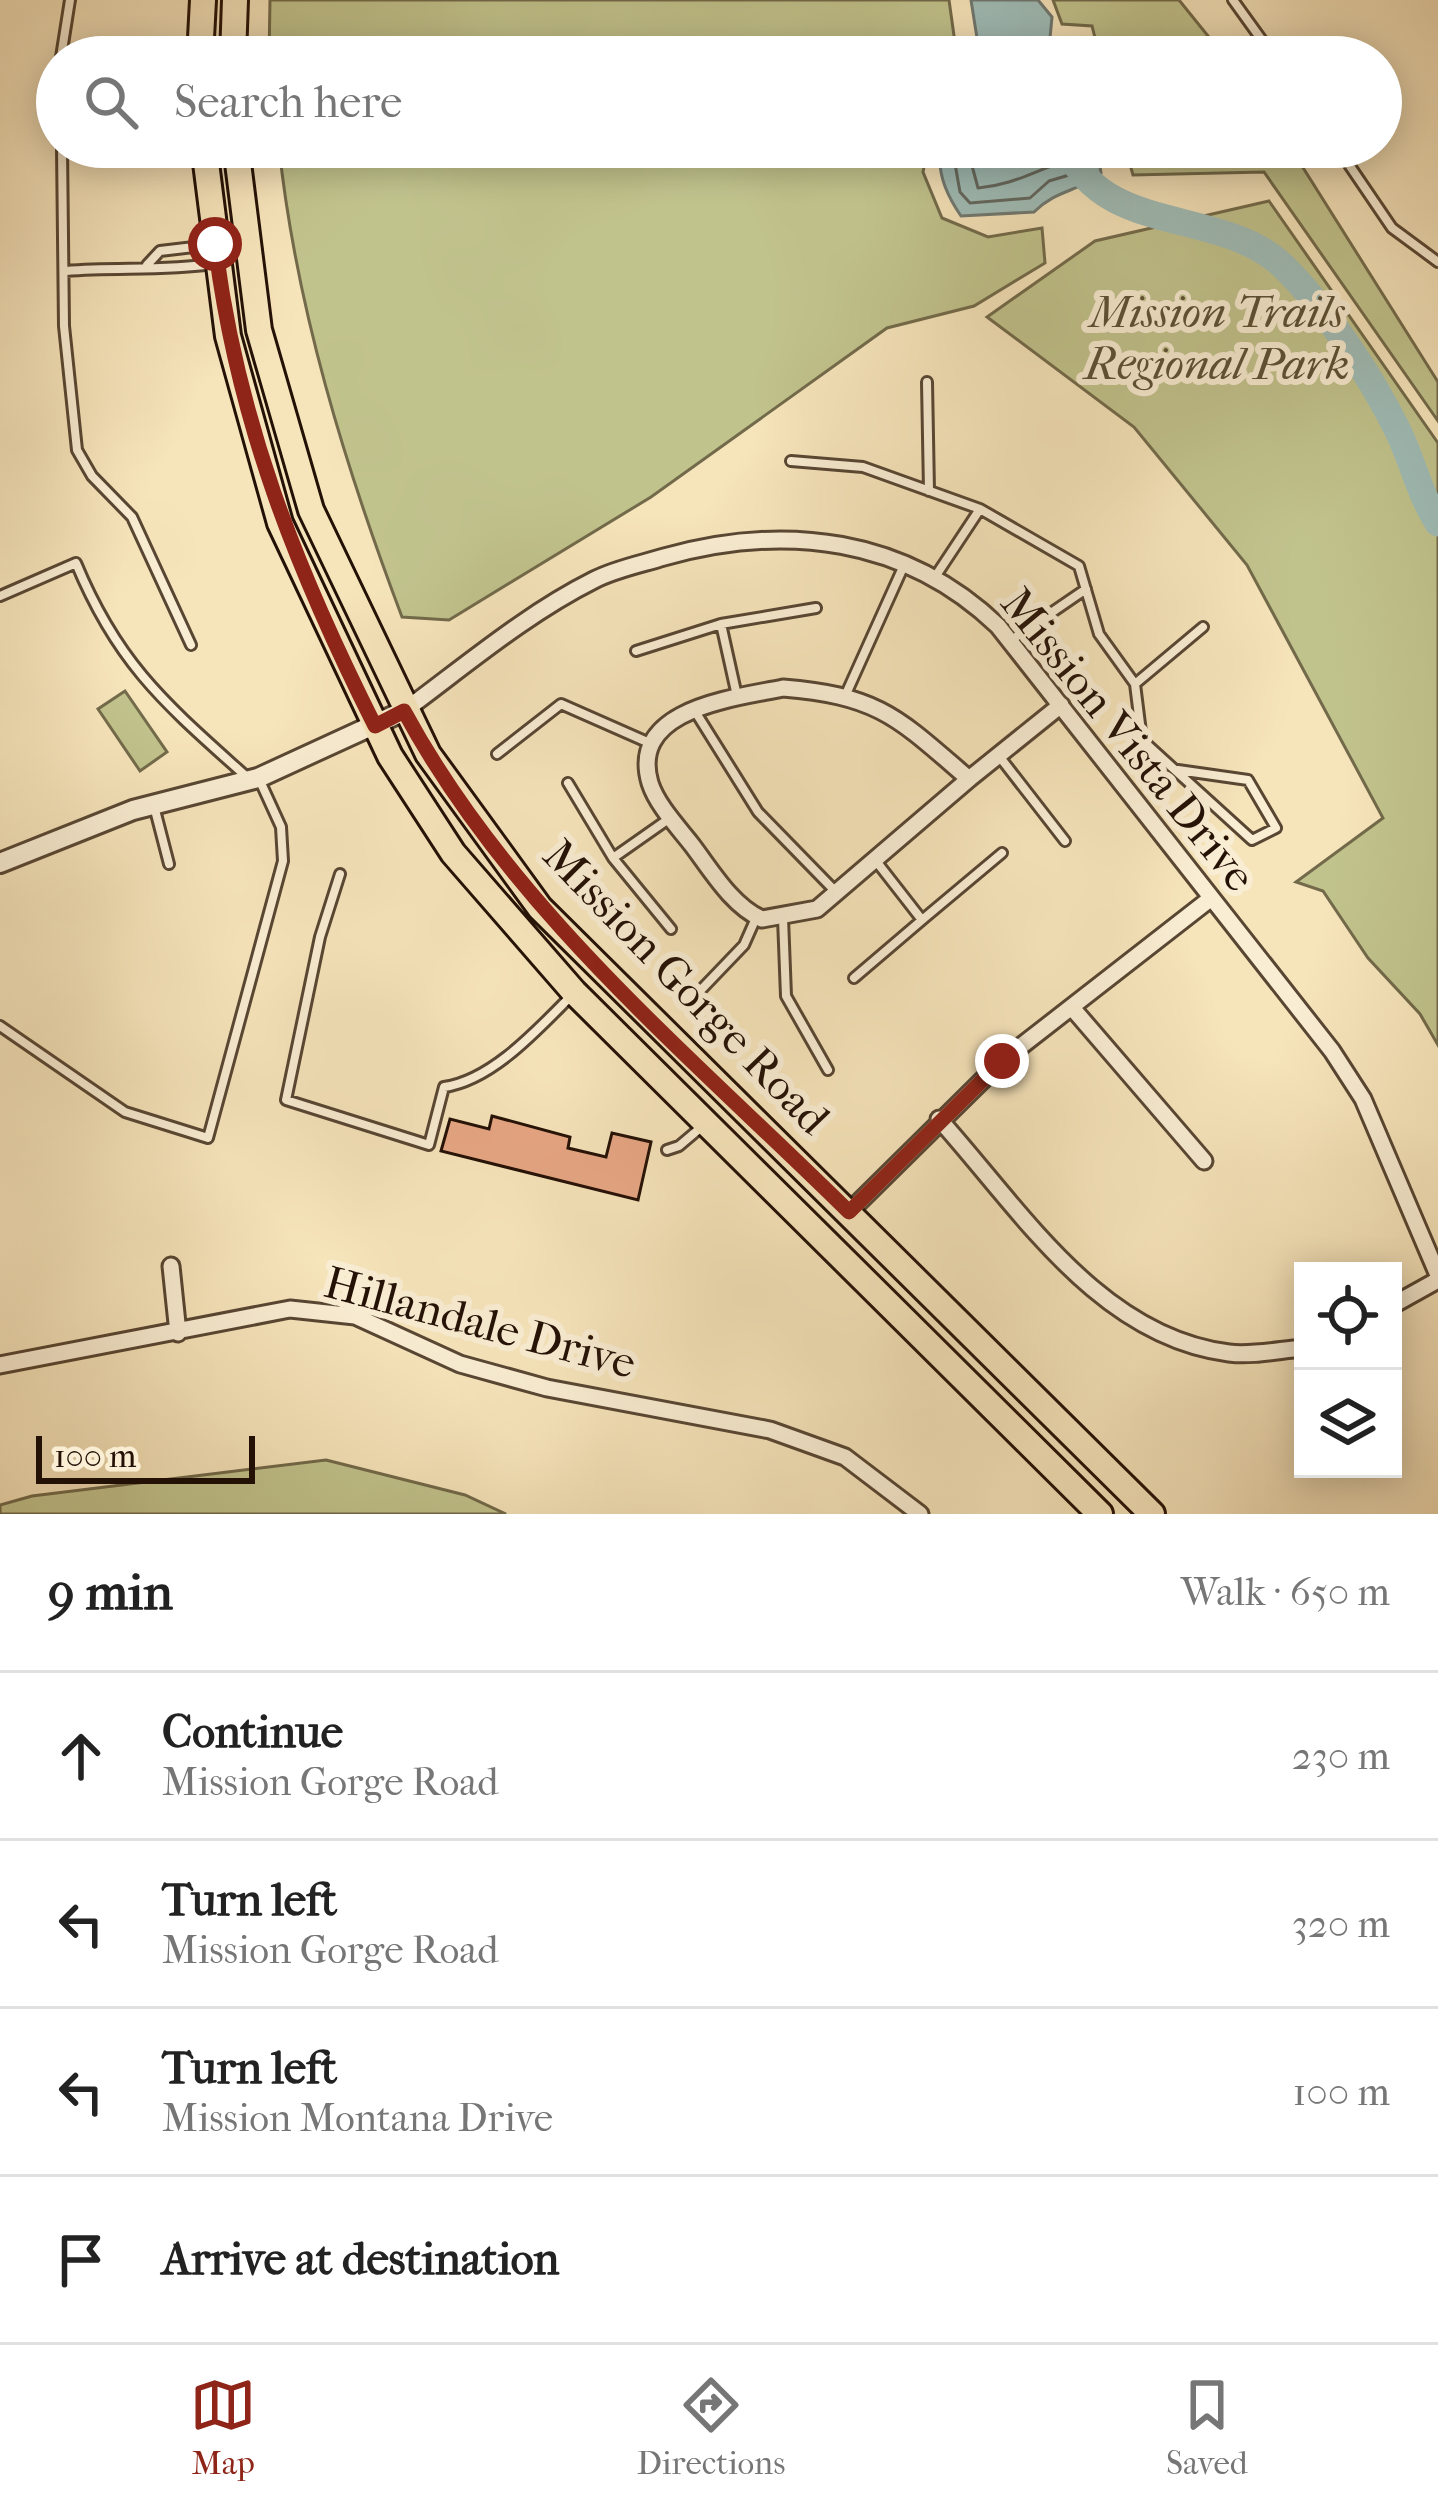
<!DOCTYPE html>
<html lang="en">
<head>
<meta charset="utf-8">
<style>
	:root { --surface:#fff; --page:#f2f2f2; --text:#222; --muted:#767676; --line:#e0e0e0; --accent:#8f2418 }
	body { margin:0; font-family:"IM FELL French Canon",serif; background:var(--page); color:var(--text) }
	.controls { position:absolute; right:36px; bottom:36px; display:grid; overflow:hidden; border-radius:0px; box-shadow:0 6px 30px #0003 }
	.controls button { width:108px; height:108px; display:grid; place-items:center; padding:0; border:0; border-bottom:3px solid var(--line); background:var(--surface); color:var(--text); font:60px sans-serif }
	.scale { position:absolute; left:36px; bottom:30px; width:219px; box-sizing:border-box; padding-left:12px; border:6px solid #241106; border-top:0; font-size:33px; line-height:42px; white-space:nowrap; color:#241106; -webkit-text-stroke:9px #f9edd3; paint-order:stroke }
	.stop { position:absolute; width:36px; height:36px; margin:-27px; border:9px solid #8f2418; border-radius:50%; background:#fff }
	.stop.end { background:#8f2418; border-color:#fff; box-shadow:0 3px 12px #0008 }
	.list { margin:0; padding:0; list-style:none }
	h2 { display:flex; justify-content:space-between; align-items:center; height:156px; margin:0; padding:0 48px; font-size:51px }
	h2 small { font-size:39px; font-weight:400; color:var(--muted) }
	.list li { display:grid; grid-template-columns:78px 1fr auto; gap:36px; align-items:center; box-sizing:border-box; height:168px; padding:0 48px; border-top:3px solid var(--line) }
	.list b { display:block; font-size:45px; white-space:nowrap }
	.list p { margin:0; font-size:39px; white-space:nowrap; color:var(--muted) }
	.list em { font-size:39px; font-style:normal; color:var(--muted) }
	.icon { flex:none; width:66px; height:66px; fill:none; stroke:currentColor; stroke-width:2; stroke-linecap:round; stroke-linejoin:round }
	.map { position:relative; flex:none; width:1438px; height:1514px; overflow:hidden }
	.search { position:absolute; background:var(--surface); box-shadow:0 6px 30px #0003; left:36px; right:36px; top:36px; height:132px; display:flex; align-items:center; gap:30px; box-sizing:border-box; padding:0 42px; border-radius:66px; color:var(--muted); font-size:45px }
	.sheet { height:828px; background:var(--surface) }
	nav { display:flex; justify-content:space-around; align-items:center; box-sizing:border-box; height:168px; border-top:3px solid var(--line); background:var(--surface); font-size:33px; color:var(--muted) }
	nav a { display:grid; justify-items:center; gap:6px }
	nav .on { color:var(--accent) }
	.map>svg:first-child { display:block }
	.green { fill:#c1c38d; stroke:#726a4a; stroke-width:3 }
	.water { fill:#9fbdb8; stroke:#6e7871; stroke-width:3 }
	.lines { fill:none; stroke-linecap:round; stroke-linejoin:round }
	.shore { stroke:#62675f; stroke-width:3 }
	.river { stroke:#9fbdb8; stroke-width:27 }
	.building { fill:#e7a684; stroke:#241106; stroke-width:3 }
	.service-casing { stroke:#584633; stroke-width:14 }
	.minor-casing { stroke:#584633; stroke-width:21 }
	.tertiary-casing { stroke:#584633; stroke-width:24 }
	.primary-casing { stroke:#241106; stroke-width:30 }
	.service { stroke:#f9edd3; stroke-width:8 }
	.minor { stroke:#f9edd3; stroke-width:15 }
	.tertiary { stroke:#f9edd3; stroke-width:18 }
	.primary { stroke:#f6e4bb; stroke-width:24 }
	.route { stroke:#8f2418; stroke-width:15 }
	.labels { text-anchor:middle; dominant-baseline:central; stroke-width:12; stroke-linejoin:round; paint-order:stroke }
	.park-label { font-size:45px; font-style:italic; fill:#5b4f35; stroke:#f9edd3 }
	.street-label { font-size:45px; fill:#241106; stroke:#f9edd3 }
</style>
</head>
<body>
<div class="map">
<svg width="1438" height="1514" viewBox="0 0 1438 1514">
	<rect width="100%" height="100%" fill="#f6e4bb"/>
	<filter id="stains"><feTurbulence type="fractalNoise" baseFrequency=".00167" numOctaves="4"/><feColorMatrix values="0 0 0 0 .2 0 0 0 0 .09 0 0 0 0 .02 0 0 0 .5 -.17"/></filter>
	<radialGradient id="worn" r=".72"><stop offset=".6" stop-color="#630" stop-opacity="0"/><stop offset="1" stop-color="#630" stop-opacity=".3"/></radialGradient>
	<path class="green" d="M270,0H949L957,57H269Z
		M1053,0H1179L1225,57H1100L1092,26L1062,24Z
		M279,147H928L923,172L942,218L988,237L1042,228L1045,263L974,306L887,328L651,497L449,620L402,617C345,466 296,307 279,147Z
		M1125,147H1290L1438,382V421L1264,172L1133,175Z
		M1269,201L1438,443V1045L1420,1014L1368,958L1323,891L1296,882L1383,818L1247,565L1134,427L987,317L1095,241Z
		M125,691L167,752L140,771L98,709Z
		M326,1460L465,1495L506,1514H0V1505L32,1496Z"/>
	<path class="water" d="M971,0H1038L1052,17L1050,38L1056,43L1085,41L1091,57H980Z
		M941,147H1097L1101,173C1079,192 1057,189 1034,212L961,216C947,196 936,172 941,147Z"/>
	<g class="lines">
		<path class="shore" d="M952,147L960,192L970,203L1030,198L1049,181L1086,170V147
			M967,147L978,188C1014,185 1035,170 1069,160L1071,147"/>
		<path class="river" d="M1067,147C1102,236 1221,207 1283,266C1325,307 1372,378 1398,431C1413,462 1419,493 1438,523"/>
	</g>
	<path class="building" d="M492,1116L570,1137L568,1148L606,1157L612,1133L651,1142L638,1200L441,1151L450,1119L489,1129Z"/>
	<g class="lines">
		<defs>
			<path id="service" d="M1233,0L1274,57
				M61,57L70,0
				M62,147L64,326L77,450L92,476L132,517L191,645
				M1337,147L1392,228L1438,262
				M147,265L160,251L211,245
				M66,271C117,267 164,271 213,264
				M927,382L929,491
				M791,461L863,467L980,509L935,577
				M980,509L1079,566L1099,634L1135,684L1142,740L1252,840L1276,828L1248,780L1178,770
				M0,596L76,563C119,667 168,706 249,779
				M1010,641L1086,589
				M636,651L721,624
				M1135,684L1203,627
				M846,694L905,563
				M737,696L721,624L816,608
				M693,708L758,812L836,892
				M497,754L561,704L654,745
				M999,756L1065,841
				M568,783L613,858L671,929
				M154,806L169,864
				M613,858L670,818
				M340,874L320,937L286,1100L429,1145L444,1087C493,1080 539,1028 573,994
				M783,918L786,996L828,1070
				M922,920L1002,853
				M854,978L922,920L876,861
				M698,993L744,945L756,918
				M0,1026L125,1112L208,1138L283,861L281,827L260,781
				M667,1150L679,1146L705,1124"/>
			<path id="minor" d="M783,688C880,696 898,718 969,779L817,909L762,919C732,906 711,870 692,845C678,827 657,805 650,783C628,708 736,698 783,688Z
				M404,711C465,666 526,614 594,580C615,569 641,564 664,557C785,523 905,537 998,626L1332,1051L1363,1099L1438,1275
				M969,779L1061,705
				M1074,1010L1204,1161
				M939,1119C1020,1209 1099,1337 1229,1353C1252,1356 1279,1350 1303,1348
				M849,1212L1002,1061L1210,899
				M171,1266L178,1333
				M1393,1305L1438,1280
				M0,1365L290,1309L355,1316L460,1364L547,1388L770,1430L845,1457L920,1514"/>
			<path id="tertiary" d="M0,863L133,810L258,778L404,711"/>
			<path id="primary" d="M200,57L203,0
				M233,57L235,0
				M204,147L228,336L280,523L390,756L453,853L574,992L1100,1514
				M236,147L259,330L311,510L428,754L540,908L1152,1514"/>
		</defs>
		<use href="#service" class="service-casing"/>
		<use href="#minor" class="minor-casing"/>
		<use href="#tertiary" class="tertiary-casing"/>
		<use href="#primary" class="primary-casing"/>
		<use href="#service" class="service"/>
		<use href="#minor" class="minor"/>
		<use href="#tertiary" class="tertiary"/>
		<use href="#primary" class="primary"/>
	</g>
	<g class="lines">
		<path class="route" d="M215,244C237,420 296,569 375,726L404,711C511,909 691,1056 849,1212L1002,1061"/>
	</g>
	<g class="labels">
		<g class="park-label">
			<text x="1217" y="312">Mission Trails<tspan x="1217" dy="52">Regional Park</tspan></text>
		</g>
		<g class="street-label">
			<text transform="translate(1128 740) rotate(51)">Mission Vista Drive</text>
			<text transform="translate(686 987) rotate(46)">Mission Gorge Road</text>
			<text transform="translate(480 1323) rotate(15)">Hillandale Drive</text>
		</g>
	</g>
	<rect width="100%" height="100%" filter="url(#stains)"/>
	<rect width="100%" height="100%" fill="url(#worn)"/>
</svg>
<div class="controls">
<button><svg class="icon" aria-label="locate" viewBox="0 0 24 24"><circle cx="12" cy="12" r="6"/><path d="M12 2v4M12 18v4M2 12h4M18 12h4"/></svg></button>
<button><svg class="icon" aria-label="layers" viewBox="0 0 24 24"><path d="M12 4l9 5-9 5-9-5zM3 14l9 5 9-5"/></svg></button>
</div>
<div class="scale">100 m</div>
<div class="stop" style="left:215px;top:244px"></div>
<div class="stop end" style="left:1002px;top:1061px"></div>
<div class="search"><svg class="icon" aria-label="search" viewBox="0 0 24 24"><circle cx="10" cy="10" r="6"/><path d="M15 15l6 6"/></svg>Search here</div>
</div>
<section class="sheet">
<h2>9 min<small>Walk · 650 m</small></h2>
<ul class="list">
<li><svg class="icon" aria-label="ahead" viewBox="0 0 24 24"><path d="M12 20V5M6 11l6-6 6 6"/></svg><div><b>Continue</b><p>Mission Gorge Road</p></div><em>230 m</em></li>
<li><svg class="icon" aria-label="left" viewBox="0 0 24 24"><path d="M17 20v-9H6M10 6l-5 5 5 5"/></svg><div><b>Turn left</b><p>Mission Gorge Road</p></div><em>320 m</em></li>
<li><svg class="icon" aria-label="left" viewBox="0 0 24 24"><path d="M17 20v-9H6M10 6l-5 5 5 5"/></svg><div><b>Turn left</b><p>Mission Montana Drive</p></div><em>100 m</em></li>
<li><svg class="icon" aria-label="arrive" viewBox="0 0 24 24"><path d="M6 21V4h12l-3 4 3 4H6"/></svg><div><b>Arrive at destination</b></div></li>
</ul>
</section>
<nav>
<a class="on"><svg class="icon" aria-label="map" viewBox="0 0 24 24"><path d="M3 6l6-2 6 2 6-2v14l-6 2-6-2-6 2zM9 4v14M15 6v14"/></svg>Map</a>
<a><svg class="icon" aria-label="directions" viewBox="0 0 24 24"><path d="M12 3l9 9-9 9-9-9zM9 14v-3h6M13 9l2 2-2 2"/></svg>Directions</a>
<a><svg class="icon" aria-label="saved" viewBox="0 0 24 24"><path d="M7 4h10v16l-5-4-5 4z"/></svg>Saved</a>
</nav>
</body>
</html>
